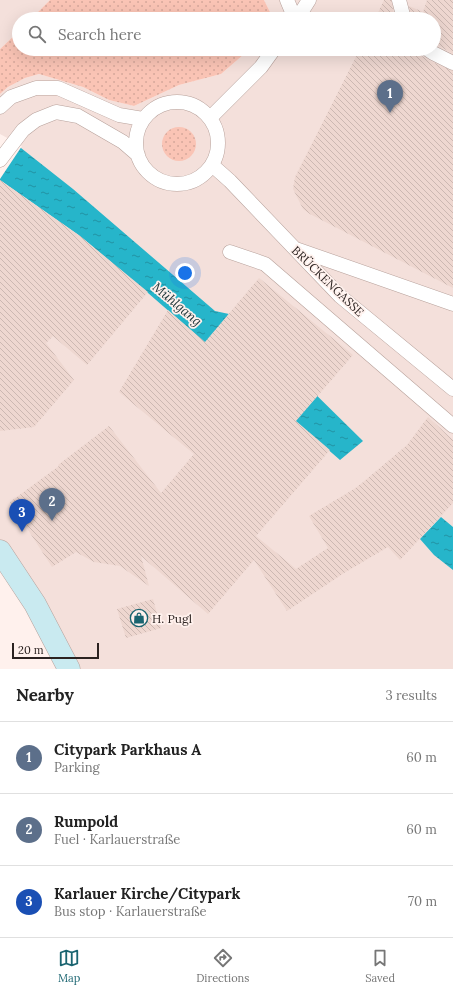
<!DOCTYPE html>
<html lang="en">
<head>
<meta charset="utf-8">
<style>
	:root { --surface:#fff; --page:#f6f6f6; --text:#222; --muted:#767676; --line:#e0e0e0; --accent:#1a6470 }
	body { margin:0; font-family:Lora,serif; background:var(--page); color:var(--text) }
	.scale { position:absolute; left:12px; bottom:10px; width:87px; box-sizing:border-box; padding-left:4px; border:2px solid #2b2220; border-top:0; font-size:11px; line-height:14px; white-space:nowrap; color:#2b2220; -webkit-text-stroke:3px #fff1ed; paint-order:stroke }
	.you { position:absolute; left:185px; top:273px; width:14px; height:14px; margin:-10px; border:3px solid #fff; border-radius:50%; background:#1a73e8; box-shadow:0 0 0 6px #1a73e833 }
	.badge { display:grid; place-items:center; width:26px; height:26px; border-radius:50%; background:var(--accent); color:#fff; font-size:13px; font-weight:700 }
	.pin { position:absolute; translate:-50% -33px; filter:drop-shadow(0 1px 2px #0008) }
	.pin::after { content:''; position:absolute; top:21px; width:14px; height:12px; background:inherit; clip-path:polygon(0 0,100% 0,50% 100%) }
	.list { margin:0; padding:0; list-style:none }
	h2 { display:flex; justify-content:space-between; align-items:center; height:52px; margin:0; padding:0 16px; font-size:17px }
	h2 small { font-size:13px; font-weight:400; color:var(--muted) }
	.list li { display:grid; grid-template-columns:26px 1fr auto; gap:12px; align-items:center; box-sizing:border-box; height:72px; padding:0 16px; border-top:1px solid var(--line) }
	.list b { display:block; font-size:15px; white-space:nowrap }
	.list p { margin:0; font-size:13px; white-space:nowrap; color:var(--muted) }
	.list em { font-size:13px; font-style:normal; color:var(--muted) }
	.icon { flex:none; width:22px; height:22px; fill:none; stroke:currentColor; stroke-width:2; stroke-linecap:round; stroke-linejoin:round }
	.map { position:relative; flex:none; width:453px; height:669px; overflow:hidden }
	.search { position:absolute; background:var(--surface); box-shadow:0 4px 16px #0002; left:12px; right:12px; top:12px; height:44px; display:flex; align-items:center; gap:10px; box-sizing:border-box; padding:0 14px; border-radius:22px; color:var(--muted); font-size:15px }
	.sheet { height:268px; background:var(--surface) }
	nav { display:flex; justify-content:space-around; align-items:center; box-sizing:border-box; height:56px; border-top:1px solid var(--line); background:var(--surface); font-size:11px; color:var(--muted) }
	nav a { display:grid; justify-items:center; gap:2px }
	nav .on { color:var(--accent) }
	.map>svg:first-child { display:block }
	.built { fill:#f4e0db }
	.grass { fill:url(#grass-dots) }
	.water { fill:url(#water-ripples) }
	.pier { fill:#fff1ed }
	.building { fill:url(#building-back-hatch) }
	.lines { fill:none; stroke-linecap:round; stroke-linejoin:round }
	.lane-casing { stroke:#b7a19b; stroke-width:15 }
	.secondary-casing { stroke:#b7a19b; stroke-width:23 }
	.lane { stroke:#fff; stroke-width:14 }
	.secondary { stroke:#c9eaf0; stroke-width:22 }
	.labels { text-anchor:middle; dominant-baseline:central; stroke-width:3.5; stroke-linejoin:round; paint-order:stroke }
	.street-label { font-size:12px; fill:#2b2220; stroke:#fff1ed }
	.poi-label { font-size:12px; fill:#2b2220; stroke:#fff1ed; text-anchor:start }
	.water-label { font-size:13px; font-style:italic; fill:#1d3438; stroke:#fff1ed }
</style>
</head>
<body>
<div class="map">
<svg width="453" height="669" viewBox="0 0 453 669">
	<defs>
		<pattern id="grass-dots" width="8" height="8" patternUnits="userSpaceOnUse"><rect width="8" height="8" fill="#fac4b5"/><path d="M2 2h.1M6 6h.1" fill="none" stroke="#d6a89b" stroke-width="1.8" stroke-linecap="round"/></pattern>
		<pattern id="water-ripples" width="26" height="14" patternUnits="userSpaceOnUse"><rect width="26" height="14" fill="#26b5ca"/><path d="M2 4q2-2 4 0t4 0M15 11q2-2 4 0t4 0" fill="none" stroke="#2193a4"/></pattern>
		<pattern id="building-back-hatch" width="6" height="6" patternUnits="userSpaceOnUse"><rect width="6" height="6" fill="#eed7d0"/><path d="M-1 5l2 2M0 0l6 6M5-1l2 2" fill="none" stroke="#ccb8b2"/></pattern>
	</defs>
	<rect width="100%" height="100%" fill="#fff1ed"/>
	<path class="built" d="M0,0H50L31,19H19V31L0,49Z
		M264,0H453V669H69L0,552V94L8,87L25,78L39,74L83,87L109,100L134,106L179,85L221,74L250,49H434V19H269L271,14Z"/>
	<path class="grass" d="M50,0H264L271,14L269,19H31Z
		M19,31V49H250L221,74L179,85L134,106L109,100L83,87L39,74L25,78L8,87L0,94V49Z
		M162 144a17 17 0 1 1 34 0a17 17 0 1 1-34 0Z"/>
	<path class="water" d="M0,136L21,148L73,189L215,311L229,314L298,377L363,441L340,460L148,293L80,236L0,180Z
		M441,517L453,527V570L434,555L420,539Z"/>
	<path class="pier" d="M0,134L22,146L0,179Z"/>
	<path class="building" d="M384,0H391L395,19H375Z
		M427,0H453V54L434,43V19H412L409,6L423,12Z
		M360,49H419L422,56L428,60L453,71V288L310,214L303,209L293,189L295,177Z
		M0,180L80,236L148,292L87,365L53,336L46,343L74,380L34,427L0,431Z
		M259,278L353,355L296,421L330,450L256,536L296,569L328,548L309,516L354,489L362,483L407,445L428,417L453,440V503L400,560L388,547L344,573L287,611L254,560L208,614L141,556L149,586L120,566L94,562L76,552L52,567L10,502L59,466L58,465L109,426L161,493L194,454L119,392L168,310L205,342Z
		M153,599L161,628L126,638L117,609Z"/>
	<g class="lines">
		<defs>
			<path id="lane" d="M287,0L295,19
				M399,0L404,19
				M297,19L309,0
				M427,49L433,53L453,63
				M136 143a41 41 0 1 1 82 0a41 41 0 1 1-82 0Z
				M0,107L11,97L36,88H58L119,115L143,119
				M210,118L261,67L274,49
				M0,160L23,130L36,120L56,112L78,116L123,142L138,155
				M212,165L230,181L340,296L453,389
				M296,249L453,304
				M230,252L265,264L453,426"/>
			<path id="secondary" d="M0,551L35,604L69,669"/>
		</defs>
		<use href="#lane" class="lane-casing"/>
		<use href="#secondary" class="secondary-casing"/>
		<use href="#lane" class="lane"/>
		<use href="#secondary" class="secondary"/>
	</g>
	<defs>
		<symbol id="shop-ring" viewBox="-11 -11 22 22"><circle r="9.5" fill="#fff1ed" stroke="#1a6470" stroke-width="1.5"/><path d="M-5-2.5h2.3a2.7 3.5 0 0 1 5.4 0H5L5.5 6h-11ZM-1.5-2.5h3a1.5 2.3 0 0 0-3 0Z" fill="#1a6470"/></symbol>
	</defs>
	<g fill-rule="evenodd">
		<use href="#shop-ring" x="129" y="608" width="20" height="20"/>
	</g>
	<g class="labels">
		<g class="street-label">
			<text transform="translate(328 281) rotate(44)">BRÜCKENGASSE</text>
		</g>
		<g class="poi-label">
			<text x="152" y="618">H. Pugl</text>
		</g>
		<g class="water-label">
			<text transform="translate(177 304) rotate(40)">Mühlgang</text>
		</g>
	</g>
</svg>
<div class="scale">20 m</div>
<div class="you"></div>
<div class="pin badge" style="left:390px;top:113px;background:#5c6f8a">1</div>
<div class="pin badge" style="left:52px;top:521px;background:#5c6f8a">2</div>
<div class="pin badge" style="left:22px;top:532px;background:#1a4fb4">3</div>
<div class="search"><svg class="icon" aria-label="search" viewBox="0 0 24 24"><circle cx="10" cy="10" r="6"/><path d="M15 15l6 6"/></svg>Search here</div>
</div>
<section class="sheet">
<h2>Nearby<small>3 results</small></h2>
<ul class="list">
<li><span class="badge" style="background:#5c6f8a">1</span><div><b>Citypark Parkhaus A</b><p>Parking</p></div><em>60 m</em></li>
<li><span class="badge" style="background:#5c6f8a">2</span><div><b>Rumpold</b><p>Fuel · Karlauerstraße</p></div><em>60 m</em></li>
<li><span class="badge" style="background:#1a4fb4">3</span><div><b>Karlauer Kirche/Citypark</b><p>Bus stop · Karlauerstraße</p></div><em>70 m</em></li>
</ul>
</section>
<nav>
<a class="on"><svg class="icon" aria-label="map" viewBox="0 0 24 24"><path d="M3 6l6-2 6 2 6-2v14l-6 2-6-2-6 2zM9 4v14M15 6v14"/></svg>Map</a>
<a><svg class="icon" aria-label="directions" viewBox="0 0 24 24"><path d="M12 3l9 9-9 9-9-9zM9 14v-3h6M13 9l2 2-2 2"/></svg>Directions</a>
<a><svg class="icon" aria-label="saved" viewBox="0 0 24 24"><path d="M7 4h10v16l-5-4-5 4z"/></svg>Saved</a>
</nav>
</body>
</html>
